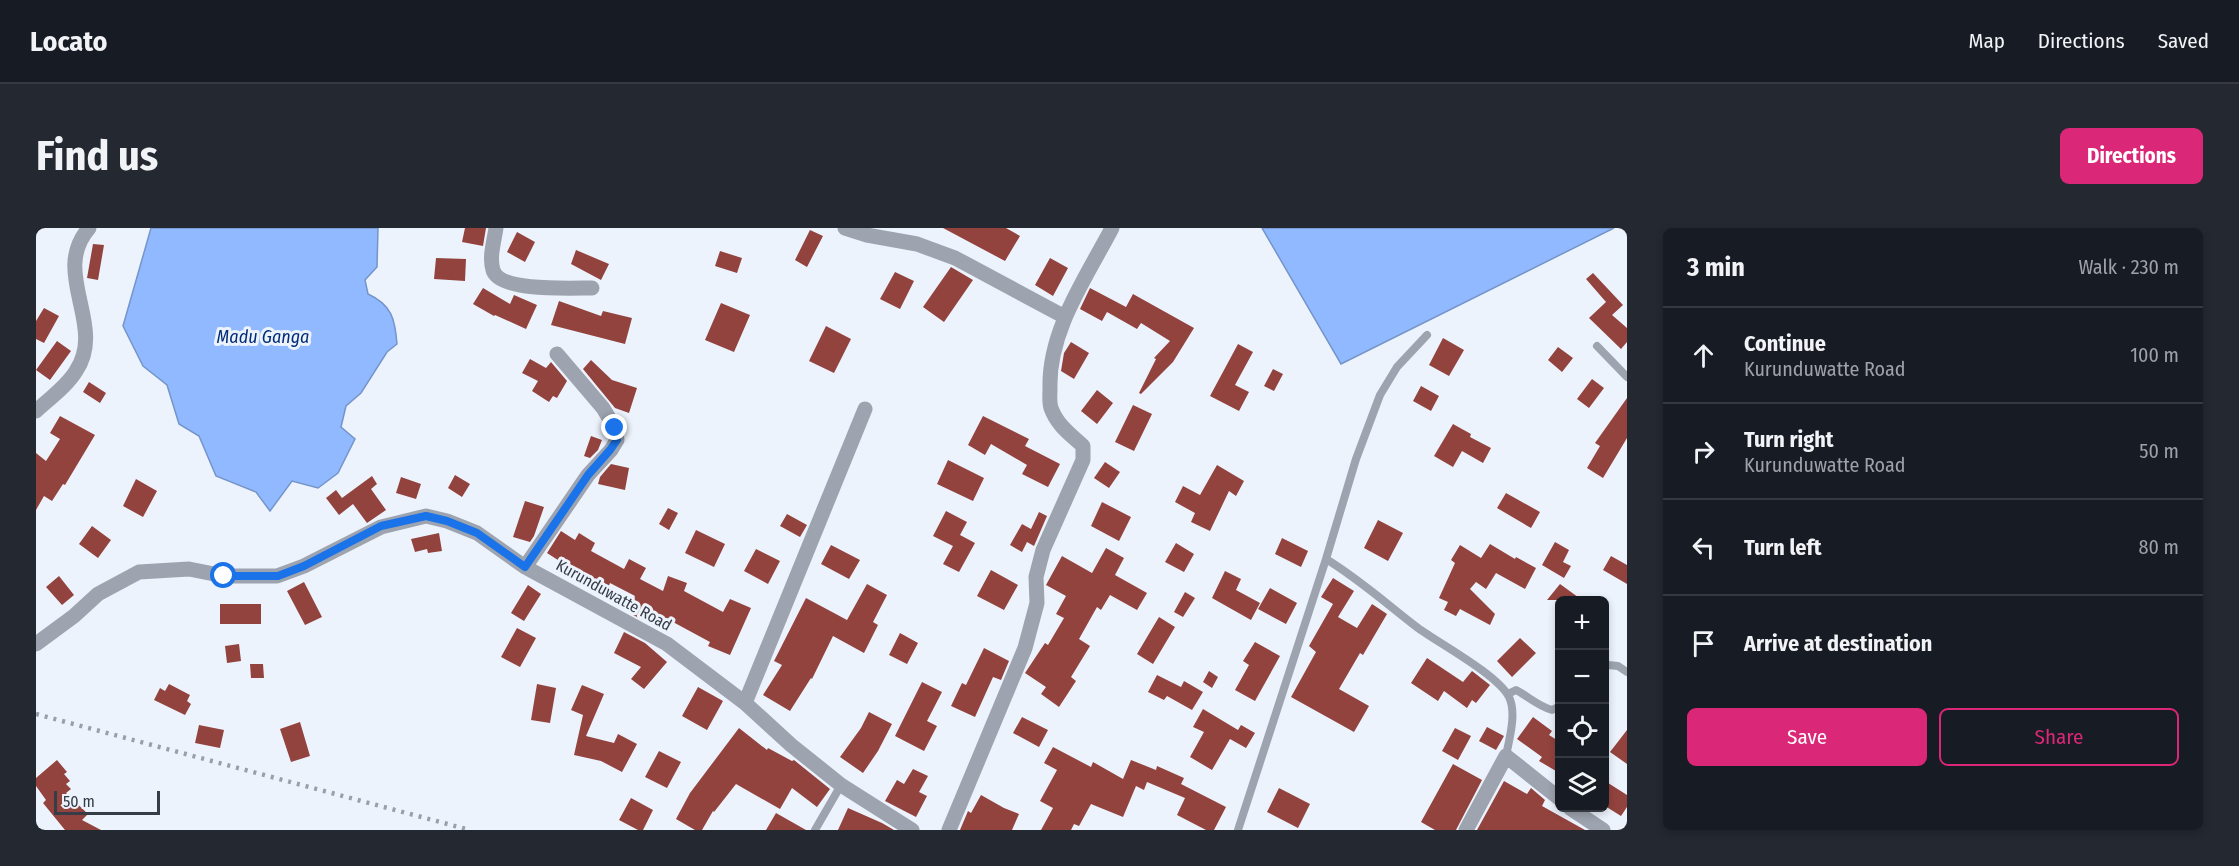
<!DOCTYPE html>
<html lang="en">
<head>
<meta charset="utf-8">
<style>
	:root { --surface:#171b24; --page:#242831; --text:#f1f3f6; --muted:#9ea1a6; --line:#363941; --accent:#db2777 }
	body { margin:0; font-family:"Fira Sans Condensed",sans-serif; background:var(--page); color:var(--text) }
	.controls { position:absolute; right:18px; bottom:18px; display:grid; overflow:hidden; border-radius:9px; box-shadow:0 3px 9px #0003 }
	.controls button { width:54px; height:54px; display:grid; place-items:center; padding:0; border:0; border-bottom:2px solid var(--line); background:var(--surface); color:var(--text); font:30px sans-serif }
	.scale { position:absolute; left:18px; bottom:15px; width:106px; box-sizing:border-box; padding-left:6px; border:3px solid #373d47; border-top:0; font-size:16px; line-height:21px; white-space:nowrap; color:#373d47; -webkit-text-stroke:4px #edf3fd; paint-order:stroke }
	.stop { position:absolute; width:18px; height:18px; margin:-14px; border:4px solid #1a73e8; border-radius:50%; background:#fff }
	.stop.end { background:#1a73e8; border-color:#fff; box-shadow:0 2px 6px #0008 }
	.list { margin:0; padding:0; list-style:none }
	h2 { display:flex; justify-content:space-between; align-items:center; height:78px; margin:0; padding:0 24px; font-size:26px }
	h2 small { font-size:20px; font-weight:400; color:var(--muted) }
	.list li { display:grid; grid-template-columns:39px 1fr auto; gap:18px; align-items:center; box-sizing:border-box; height:96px; padding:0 24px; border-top:2px solid var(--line) }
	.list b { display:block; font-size:22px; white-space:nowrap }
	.list p { margin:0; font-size:20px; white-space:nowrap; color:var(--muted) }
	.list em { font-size:20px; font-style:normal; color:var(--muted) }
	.actions { display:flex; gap:12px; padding:18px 24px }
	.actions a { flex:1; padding:14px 0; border:2px solid var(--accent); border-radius:9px; text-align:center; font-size:21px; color:var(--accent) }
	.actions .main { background:var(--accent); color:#fff }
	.icon { flex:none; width:33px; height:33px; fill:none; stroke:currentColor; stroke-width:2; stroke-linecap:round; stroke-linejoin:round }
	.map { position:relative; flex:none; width:1591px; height:602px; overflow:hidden; border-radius:9px }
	header { display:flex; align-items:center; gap:36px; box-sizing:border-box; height:84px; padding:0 30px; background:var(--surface); border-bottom:2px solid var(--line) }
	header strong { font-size:28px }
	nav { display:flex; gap:33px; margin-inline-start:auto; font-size:21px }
	.intro { display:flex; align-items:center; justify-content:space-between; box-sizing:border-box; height:144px; padding:0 36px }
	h1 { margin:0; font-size:42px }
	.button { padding:15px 27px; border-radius:9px; background:var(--accent); color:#fff; font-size:21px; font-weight:700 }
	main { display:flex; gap:36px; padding:0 36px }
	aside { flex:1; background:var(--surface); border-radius:9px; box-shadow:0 3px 9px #0003 }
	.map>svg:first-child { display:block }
	.water { fill:#90b9ff; stroke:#7594c8; stroke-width:1.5 }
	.building { fill:#93433e }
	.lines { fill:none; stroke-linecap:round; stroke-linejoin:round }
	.service { stroke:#9ea4af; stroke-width:8 }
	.minor { stroke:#9ea4af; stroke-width:15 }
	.rail { stroke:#999fa9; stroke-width:4.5; stroke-dasharray:3 6; stroke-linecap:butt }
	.route { stroke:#1a73e8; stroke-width:8 }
	.labels { text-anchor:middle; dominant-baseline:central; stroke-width:6; stroke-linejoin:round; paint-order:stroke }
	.street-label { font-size:16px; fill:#373d47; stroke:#edf3fd }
	.water-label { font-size:18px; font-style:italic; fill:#002c79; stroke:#edf3fd }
</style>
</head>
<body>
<header>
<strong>Locato</strong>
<nav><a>Map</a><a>Directions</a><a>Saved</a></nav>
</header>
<div class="intro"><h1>Find us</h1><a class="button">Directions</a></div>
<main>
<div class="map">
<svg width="1591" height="602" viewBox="0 0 1591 602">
	<rect width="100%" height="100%" fill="#edf3fd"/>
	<path class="water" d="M115,0H342L341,39L329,52L332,66C356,77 359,91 361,116L351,124L325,165L310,178L305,199L319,211L302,245L282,260L256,253L234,283L220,264L180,248L163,208L143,196L131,157L107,138L87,98Z
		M1226,0H1578L1305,136Z"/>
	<path class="building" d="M429,0H450L447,18L426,14Z
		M907,0H970L984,8L969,33Z
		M774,2L787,8L771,39L759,32Z
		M481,4L499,14L489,34L471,24Z
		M57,16L68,17L62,52L51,50Z
		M540,22L573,36L565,52L535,36Z
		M684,23L706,30L701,45L679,38Z
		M400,30L430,31L429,53L398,51Z
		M1014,30L1032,40L1017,68L999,57Z
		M915,39L937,52L908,94L887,79Z
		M859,44L878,53L864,81L844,71Z
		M1557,45L1587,77L1576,87L1591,100V114L1585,121L1553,90L1570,74L1550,51Z
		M447,60L474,76L478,67L501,77L490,101L459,87L458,88L437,76Z
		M1054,60L1090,79L1097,66L1158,100L1137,134L1105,166L1103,165L1120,131L1118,130L1134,113L1105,95L1101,101L1071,84L1066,93L1044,81Z
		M523,73L565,88L567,83L596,90L589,116L515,97Z
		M685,75L714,87L698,124L669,112Z
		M8,80L23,88L8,115L0,111V93Z
		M790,98L815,111L798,145L773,133Z
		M1407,110L1428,122L1413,148L1393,137Z
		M21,113L35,123L14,152L0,142Z
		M1035,114L1053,125L1038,151L1025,143L1028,125Z
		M1202,116L1217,124L1199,157L1213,164L1203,183L1174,168Z
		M1522,119L1537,130L1526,144L1512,132Z
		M494,131L510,140L515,134L531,153L521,170L517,168L513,174L496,163L502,153L486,145Z
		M555,132L576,152L601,160L593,185L579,180L547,141Z
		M1237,141L1247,146L1238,163L1228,158Z
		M1556,151L1568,160L1553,180L1541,171Z
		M53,154L70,165L64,175L47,164Z
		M1385,158L1403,168L1395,183L1377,173Z
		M1061,162L1077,175L1061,196L1045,183Z
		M1591,170V210L1567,250L1551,240L1564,218L1559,215Z
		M1097,177L1116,186L1098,223L1079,214Z
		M24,188L59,207L29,257L27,256L16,273L8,268L0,282V225L10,233L24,211L14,205Z
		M947,188L993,211L989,218L1024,236L1012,259L986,246L991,237L955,216L949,227L932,217Z
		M1417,196L1435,206L1434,209L1455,220L1447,235L1426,223L1417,239L1398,228Z
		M555,208L566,212L562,222L554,230L548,228Z
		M912,232L948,250L937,273L901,256Z
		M1069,234L1084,244L1073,260L1058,250Z
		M575,236L593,240L589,262L562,256L564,249Z
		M1181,237L1208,253L1200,268L1193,263L1174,303L1155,294L1159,285L1139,274L1147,258L1164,267Z
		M419,247L434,256L426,269L412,260Z
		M336,248L341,256L335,261L350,282L331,295L317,276L303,287L290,270L300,262L306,270Z
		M365,249L385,256L380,271L360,265Z
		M100,251L121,263L107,289L87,278Z
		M1470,265L1504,284L1495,300L1461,280Z
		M489,273L508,279L498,308L494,314L477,309Z
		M1066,274L1095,289L1083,313L1055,298Z
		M632,280L642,285L633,302L623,296Z
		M910,283L931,294L924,307L939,315L923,344L907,336L917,318L897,308Z
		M1003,284L1011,288L998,318L991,314L986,324L974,317L986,296L995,301Z
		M751,286L771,297L764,309L744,298Z
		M1342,292L1367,305L1352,333L1328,320Z
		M56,298L75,312L62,330L43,316Z
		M660,302L689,316L678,339L649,325Z
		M525,303L539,312L543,305L559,315L555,323L588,341L593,331L610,340L604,351L627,363L632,348L651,355L648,363L687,384L694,371L715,380L694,427L672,418L674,414L637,394L633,403L617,397L597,387L599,384L592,380L599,368L574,355L571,362L541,345L537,351L521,341L525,334L511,325Z
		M403,305L406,323L392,325L391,321L379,324L375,311Z
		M1246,310L1272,323L1265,339L1239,326Z
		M1519,314L1533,322L1527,334L1535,338L1528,350L1506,337Z
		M1140,315L1158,326L1148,344L1129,334Z
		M1454,316L1479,331L1480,329L1500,340L1489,361L1460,345L1450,361L1440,354L1434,361L1459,386L1454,397L1424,381L1420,388L1408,382L1412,374L1403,370L1419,335L1415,332L1424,317L1445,330Z
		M795,317L824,332L813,351L785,336Z
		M1070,320L1088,330L1079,347L1111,365L1101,382L1074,367L1065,382L1061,379L1043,411L1054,418L1035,449L1040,453L1023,479L1005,466L1010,459L989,445L1009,415L1012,417L1028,390L1020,386L1030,368L1010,357L1026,328L1056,345Z
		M720,321L744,333L732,356L708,343Z
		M1575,328L1591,337V356L1567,342Z
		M955,342L982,357L968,382L941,368Z
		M1189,343L1205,351L1200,362L1224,375L1215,392L1176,370Z
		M23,348L38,367L26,377L10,359Z
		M1297,350L1318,363L1302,389L1321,400L1336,376L1351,386L1327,427L1324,425L1303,461L1333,478L1318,504L1255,469L1280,424L1273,418L1297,376L1285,369Z
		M268,354L286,389L269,397L251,363Z
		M831,356L851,367L837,394L842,397L828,425L797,408L776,451L775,450L754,483L727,467L746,437L738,433L770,370L811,392Z
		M1524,356L1546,372H1511Z
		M492,357L505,366L488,393L475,385Z
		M1234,360L1261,375L1250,396L1222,381Z
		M1149,364L1159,370L1147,389L1138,384Z
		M184,376H225V396H184Z
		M1123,389L1139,399L1117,436L1101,426Z
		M481,400L500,410L484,439L465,429Z
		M588,404L609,415L631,434L608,461L595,451L605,439L578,425Z
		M864,405L882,415L871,436L853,427Z
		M1484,410L1500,425L1476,449L1461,433Z
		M1219,414L1244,428L1219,473L1199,462L1213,437L1207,433Z
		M203,416L205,433L191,435L189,418Z
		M948,420L973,433L965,452L957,449L939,489L915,478L926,455L930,457Z
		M1391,430L1427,454L1436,443L1454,457L1440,475L1436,472L1431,480L1408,463L1402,473L1375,455Z
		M214,436H227L228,450H215Z
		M1173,443L1182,449L1176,460L1167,454Z
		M1121,447L1145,459L1148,453L1167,464L1156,482L1131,468L1128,472L1112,464Z
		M886,454L906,464L891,493L901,498L888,523L859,508Z
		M133,456L154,467L151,473L155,476L149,487L118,472L124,460L129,463Z
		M501,456L520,460L514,495L495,492Z
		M546,457L568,466L550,508L578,515L582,506L601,516L586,544L565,533L538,527L547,487L535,482Z
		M662,459L687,473L671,502L646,488Z
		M1167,481L1202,502L1205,497L1219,505L1210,520L1194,511L1176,542L1154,529L1168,504L1157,499Z
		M833,484L856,496L842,523L827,545L804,529L825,500Z
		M986,489L1012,502L1003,519L977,505Z
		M1497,489L1516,503L1513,507L1524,514V537L1520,543L1503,533L1506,529L1481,511Z
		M264,494L274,528L255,534L244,501Z
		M163,497L188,502L184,520L159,515Z
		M1451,499L1468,508L1460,522L1443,513Z
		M703,500L731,522L732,520L756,533L758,532L794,561L781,579L756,560L744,581L700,556L678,584L677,583L666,602H659L640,591L654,565Z
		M1419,500L1435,508L1422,532L1406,523Z
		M1591,502V536L1574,524Z
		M1017,519L1055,539L1057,534L1087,551L1095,532L1120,542L1121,538L1148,550L1145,556L1190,579L1178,602H1170L1141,587L1149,570L1111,554L1108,562L1100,558L1087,589L1055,576L1043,598L1038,596L1035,602H1005L1017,580L1004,573L1021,542L1008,535Z
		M623,523L645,534L631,560L609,549Z
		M21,532L31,544L28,546L34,553L30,556L35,561L30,565L52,586L46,592L65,602H29L7,575L10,572L0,558V550Z
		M1417,536L1446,552L1420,602H1399L1385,594Z
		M877,541L892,548L883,564L891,568L880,589L849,573L861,552L868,556Z
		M1468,553L1491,566L1495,560L1509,572L1506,578L1549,602H1441Z
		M1569,553L1591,567V579L1585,588L1569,578Z
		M1243,560L1274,576L1262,600L1231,584Z
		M945,567L968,580L983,586L976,602H924L932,583L935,585Z
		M595,570L617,582L607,602H602L583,592Z
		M812,580L846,595L858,602H802Z
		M740,585L770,602H730Z"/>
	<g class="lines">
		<path class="service" d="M1561,118L1591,149
			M1290,331C1323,351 1352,377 1382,400C1404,416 1462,447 1473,469C1481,485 1473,512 1470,528
			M1568,440L1572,437L1582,438L1591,444
			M1472,466L1480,462C1493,469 1502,478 1516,482L1524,478
			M779,602L805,557
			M1202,602L1290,331L1320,231L1344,167L1361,139L1391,107"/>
		<path class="minor" d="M460,0C458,14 453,29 457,42C463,64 536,60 556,60
			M809,0L831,7L881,16L919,30L1029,89
			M0,183C13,171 31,158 40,143C71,97 14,45 53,0
			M489,339L552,247L575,222L581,212L579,200L567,180L521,126
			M0,416L38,388L62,366L103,344L153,341L188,348H241L268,338L345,299L390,288L411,293L441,305L489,339L631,416L709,475L755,517L805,557L876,602
			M709,475L829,181
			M1534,580L1567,602
			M913,602L989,420L1001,375L1000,349L1007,322L1047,232V218C1034,206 1021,197 1015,180C1013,174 1014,167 1014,161C1012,103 1050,50 1076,0
			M1430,602L1470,528L1524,571"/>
		<path class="rail" d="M0,486L434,602"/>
	</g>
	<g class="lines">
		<path class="route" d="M188,348H242L268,338L345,298L390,288L411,293L441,305L489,339L552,247L574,222L581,212L579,200"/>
	</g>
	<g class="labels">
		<g class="street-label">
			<text transform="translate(578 367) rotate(29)">Kurunduwatte Road</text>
		</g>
		<g class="water-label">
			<text x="227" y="109">Madu Ganga</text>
		</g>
	</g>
</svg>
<div class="controls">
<button>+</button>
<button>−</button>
<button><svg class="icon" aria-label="locate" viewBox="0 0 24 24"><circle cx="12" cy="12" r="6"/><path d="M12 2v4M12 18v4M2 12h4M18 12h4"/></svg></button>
<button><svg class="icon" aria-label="layers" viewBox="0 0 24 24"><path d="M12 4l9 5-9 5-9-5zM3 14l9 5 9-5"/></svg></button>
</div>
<div class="scale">50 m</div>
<div class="stop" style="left:188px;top:348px"></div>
<div class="stop end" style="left:579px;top:200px"></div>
</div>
<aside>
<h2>3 min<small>Walk · 230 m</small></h2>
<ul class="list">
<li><svg class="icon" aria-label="ahead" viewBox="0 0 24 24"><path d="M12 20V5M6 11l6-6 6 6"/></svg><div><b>Continue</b><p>Kurunduwatte Road</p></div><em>100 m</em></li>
<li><svg class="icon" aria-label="right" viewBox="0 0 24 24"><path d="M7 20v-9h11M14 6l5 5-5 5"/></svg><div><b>Turn right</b><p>Kurunduwatte Road</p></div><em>50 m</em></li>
<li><svg class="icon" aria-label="left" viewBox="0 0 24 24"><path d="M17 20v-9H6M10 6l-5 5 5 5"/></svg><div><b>Turn left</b></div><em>80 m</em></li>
<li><svg class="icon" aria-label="arrive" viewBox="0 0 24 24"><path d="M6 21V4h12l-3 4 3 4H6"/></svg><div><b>Arrive at destination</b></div></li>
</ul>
<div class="actions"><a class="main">Save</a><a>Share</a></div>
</aside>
</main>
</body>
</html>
